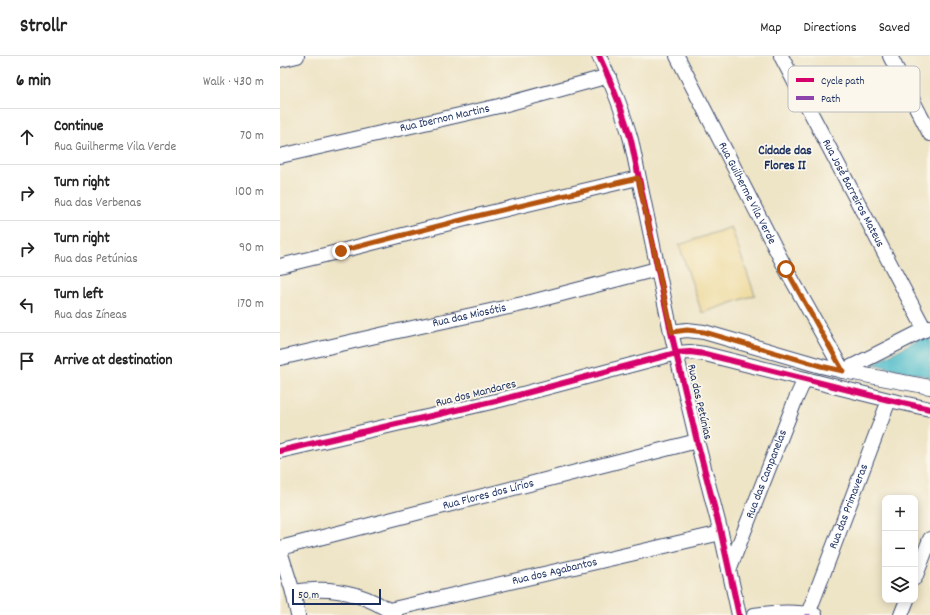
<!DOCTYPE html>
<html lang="en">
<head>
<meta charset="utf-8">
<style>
	:root { --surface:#fff; --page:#f2f2f2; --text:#222; --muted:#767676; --line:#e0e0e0 }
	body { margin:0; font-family:Dekko,sans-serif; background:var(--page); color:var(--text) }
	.controls { position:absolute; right:12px; bottom:12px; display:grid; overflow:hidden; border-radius:8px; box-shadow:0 2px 10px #0003 }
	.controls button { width:36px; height:36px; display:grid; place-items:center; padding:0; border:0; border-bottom:1px solid var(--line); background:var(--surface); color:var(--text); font:20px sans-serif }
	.scale { position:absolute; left:12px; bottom:10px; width:89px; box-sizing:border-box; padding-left:4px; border:2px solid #1b2f5e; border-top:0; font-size:11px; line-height:14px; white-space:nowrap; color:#1b2f5e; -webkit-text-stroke:3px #fbf7ec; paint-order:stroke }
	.stop { position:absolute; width:12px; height:12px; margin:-9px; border:3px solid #b45309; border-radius:50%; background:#fff }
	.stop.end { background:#b45309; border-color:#fff; box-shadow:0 1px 4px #0008 }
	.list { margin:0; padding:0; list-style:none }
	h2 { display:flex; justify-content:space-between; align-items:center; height:52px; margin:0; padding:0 16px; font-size:17px }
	h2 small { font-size:13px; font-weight:400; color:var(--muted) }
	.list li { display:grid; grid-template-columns:26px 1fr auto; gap:12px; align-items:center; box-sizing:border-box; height:56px; padding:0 16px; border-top:1px solid var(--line) }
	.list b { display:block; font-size:15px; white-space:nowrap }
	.list p { margin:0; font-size:13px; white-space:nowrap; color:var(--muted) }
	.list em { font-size:13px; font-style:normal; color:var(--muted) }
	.icon { flex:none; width:22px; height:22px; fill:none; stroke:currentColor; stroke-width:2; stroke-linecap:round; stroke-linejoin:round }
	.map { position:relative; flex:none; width:650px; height:559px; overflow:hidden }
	header { display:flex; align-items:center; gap:24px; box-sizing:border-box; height:56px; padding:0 20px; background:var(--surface); border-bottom:1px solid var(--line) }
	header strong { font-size:19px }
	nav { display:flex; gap:22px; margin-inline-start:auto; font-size:14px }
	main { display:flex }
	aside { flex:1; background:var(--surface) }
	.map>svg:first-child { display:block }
	.sand { fill:#eeda9e; stroke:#84847e }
	.water { fill:#4fbcc9; stroke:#357694 }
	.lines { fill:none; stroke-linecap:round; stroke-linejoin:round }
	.minor-casing { stroke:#3b4a6e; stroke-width:16 }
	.minor { stroke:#fff; stroke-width:14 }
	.quiet { stroke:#8e44ad; stroke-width:5; stroke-dasharray:10 5; stroke-linecap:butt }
	.cycleway-casing { stroke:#fbf7ec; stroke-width:8 }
	.cycleway { stroke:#d6006c; stroke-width:6 }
	.route { stroke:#b45309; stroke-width:5 }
	.labels { text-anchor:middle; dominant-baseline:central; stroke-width:3.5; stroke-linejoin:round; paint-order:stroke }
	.street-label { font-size:12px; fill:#1b2f5e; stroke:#fbf7ec }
	.neighbourhood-label { font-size:13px; font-weight:bold; fill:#1b2f5e; stroke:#fbf7ec }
	.key { fill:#fbf7ec; stroke:#b8bbc1; stroke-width:1 }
	.key-label { font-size:11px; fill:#1b2f5e }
</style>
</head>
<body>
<header>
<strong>Strollr</strong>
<nav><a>Map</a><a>Directions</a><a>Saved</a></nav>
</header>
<main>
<aside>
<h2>6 min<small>Walk · 430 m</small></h2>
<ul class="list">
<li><svg class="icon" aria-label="ahead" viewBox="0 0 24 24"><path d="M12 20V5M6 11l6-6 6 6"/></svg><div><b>Continue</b><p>Rua Guilherme Vila Verde</p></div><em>70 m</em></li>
<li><svg class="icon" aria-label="right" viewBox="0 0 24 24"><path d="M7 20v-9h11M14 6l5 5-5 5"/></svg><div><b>Turn right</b><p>Rua das Verbenas</p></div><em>100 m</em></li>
<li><svg class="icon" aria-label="right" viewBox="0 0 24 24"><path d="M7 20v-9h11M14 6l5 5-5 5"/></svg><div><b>Turn right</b><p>Rua das Petúnias</p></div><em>90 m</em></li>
<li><svg class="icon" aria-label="left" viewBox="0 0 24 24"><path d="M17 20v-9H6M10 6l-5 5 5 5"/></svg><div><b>Turn left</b><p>Rua das Zíneas</p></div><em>170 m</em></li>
<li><svg class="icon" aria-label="arrive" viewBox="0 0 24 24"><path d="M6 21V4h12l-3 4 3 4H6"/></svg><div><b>Arrive at destination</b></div></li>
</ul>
</aside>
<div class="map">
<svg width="650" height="559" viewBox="0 0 650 559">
	<rect width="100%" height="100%" fill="#fbf7ec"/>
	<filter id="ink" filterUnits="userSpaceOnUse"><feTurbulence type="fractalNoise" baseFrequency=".025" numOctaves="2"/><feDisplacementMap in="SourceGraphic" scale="8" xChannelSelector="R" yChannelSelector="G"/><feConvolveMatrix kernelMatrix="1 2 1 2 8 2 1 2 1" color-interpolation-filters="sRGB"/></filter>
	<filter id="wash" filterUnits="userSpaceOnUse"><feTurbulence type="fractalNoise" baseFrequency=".012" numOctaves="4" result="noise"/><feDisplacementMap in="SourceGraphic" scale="16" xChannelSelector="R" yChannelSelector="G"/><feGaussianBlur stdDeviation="0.9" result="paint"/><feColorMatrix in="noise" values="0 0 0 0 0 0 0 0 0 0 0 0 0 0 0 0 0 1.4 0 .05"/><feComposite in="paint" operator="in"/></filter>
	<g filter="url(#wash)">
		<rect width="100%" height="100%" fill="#eee4c6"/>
		<path class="sand" d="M451,171L475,239L422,257L399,189Z"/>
		<path class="water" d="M650,277V321L593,308Z"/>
	</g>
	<g filter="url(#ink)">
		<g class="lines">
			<defs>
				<g id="minor">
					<path d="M319,0C332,28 343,55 351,84L391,276L417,385L441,477L459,559"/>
					<path id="s1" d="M397,0L506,213L563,315"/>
					<path id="s2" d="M501,0L645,274"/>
					<path d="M610,0L650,78"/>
					<path d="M0,4L17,0"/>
					<path id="s3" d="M0,100L219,50L329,20"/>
					<path d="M0,210L61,195L201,159L358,122"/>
					<path d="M391,276L407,274L424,276L541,310L563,315L650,331"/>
					<path id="s4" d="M0,302L109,277L247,247L377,213"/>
					<path d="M563,315L650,271"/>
					<path d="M0,395L220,344L396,297L410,296L425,298L609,344L650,353"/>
					<path id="s5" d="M0,492L417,385"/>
					<path d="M0,495L13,536L18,559"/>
					<path id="s6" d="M449,514L515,345L525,323"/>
					<path d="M635,522L650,483"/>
					<path d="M13,536C19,535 26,534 32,534C61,532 92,541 115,559"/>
					<path id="s7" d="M109,554L441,477"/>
					<path id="s8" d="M528,558L609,344"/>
					<path d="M474,559C494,556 515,555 535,559"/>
					<path d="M621,559L627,544"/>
				</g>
			</defs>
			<use href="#minor" class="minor-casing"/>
			<use href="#minor" class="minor"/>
			<path class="quiet" d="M528,559V558"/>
			<defs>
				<path id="cycleway" d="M319,0C332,28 343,55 351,84L391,276L417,385L441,477L459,559
					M0,395L220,344L396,297L410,296L425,298L609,344L650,353"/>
			</defs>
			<use href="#cycleway" class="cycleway-casing"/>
			<use href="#cycleway" class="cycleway"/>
		</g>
	</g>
	<g class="lines" filter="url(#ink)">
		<path class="route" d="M61,195L201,159L358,122L392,276L407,274L424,276L541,310L563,315L506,213"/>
	</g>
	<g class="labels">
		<g class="street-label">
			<text stroke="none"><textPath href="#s3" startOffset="169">Rua Ibernon Martins</textPath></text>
			<text stroke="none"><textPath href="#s1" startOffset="154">Rua Guilherme Vila Verde</textPath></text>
			<text stroke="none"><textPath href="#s2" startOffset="155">Rua José Barreiros Mateus</textPath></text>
			<text stroke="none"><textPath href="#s4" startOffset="194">Rua das Miosótis</textPath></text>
			<text transform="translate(196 338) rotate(-14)">Rua dos Mandares</text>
			<text transform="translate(419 346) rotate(77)">Rua das Petúnias</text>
			<text stroke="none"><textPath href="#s6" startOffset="103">Rua das Campanelas</textPath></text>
			<text stroke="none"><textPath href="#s5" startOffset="215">Rua Flores dos Lírios</textPath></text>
			<text stroke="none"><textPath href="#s8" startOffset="115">Rua das Primaveras</textPath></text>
			<text stroke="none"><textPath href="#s7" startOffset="170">Rua dos Agabantos</textPath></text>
		</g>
		<g class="neighbourhood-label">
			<text x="505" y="95">Cidade das<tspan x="505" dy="15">Flores II</tspan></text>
		</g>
	</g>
	<rect x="508" y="10" width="132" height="46" rx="6" class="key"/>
	<rect x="516" y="22" width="18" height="4" fill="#d6006c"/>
	<rect x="516" y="40" width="18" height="4" fill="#8e44ad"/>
	<g class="key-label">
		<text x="541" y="28">Cycle path</text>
		<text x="541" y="46">Path</text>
	</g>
</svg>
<div class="controls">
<button>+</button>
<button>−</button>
<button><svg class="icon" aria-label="layers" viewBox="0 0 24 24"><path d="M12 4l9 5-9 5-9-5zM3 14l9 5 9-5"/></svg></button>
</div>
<div class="scale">50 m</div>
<div class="stop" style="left:506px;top:213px"></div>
<div class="stop end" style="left:61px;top:195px"></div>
</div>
</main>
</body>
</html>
